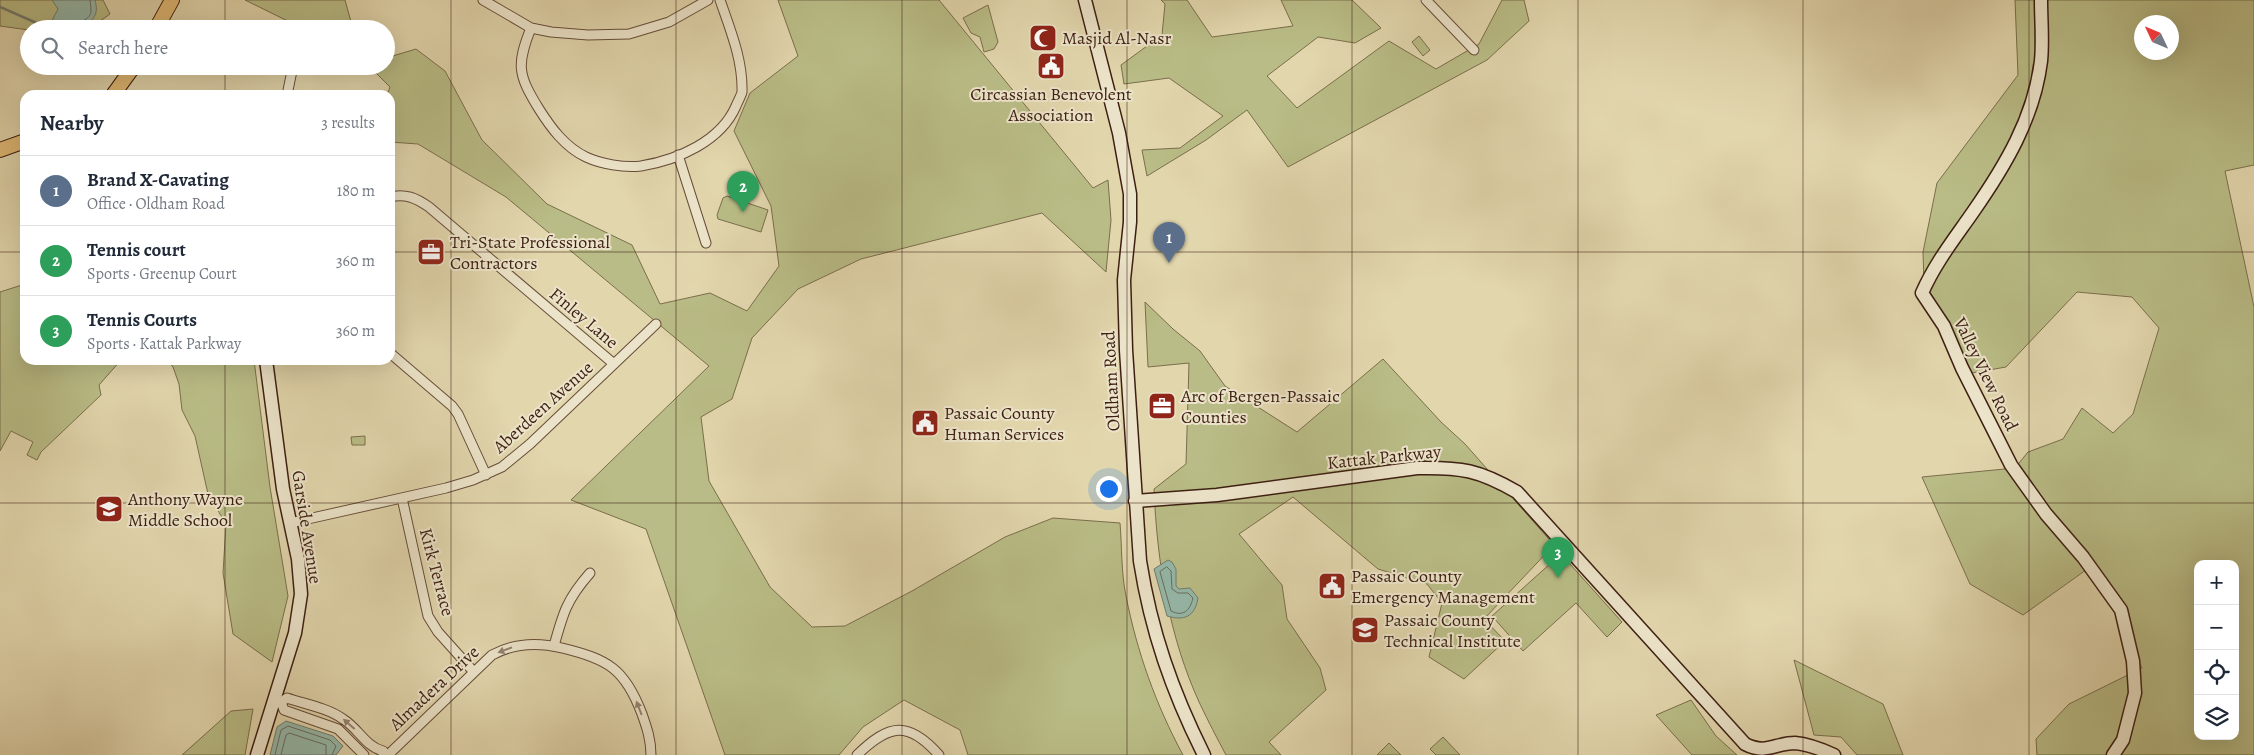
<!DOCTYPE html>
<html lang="en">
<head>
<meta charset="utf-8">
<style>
	:root { --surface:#fff; --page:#f6f6f7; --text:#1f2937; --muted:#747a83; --line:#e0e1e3; --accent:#0b8043 }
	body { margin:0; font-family:Alegreya,serif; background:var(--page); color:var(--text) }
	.controls { position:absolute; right:15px; bottom:15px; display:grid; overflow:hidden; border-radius:10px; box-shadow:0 5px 20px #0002 }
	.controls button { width:45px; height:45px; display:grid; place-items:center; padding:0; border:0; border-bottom:1px solid var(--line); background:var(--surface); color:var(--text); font:25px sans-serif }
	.compass { position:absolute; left:2134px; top:15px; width:45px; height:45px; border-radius:50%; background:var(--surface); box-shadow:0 5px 20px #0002; rotate:314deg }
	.you { position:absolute; left:1108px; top:488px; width:18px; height:18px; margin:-12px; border:4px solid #fff; border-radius:50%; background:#1a73e8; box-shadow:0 0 0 8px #1a73e833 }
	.badge { display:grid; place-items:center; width:32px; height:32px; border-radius:50%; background:var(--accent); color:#fff; font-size:16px; font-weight:700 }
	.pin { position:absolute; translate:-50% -41px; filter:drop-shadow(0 1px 2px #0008) }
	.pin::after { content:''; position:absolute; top:26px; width:18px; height:15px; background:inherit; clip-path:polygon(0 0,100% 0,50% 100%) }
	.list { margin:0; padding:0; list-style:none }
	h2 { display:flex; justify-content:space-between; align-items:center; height:65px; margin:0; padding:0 20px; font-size:21px }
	h2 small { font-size:16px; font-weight:400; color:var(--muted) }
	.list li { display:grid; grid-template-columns:32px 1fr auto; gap:15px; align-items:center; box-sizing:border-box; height:70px; padding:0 20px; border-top:1px solid var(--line) }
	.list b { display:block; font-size:19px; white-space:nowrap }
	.list p { margin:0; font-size:16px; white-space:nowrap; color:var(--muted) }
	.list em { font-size:16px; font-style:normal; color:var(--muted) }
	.icon { flex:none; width:28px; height:28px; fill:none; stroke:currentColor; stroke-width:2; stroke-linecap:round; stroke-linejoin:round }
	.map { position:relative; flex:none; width:2254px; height:755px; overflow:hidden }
	.search { position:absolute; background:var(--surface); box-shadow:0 5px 20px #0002; left:20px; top:20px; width:375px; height:55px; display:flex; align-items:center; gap:12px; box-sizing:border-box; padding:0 18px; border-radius:28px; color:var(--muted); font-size:19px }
	.panel { position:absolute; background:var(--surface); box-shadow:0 5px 20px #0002; left:20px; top:90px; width:375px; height:275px; border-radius:15px }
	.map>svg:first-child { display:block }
	.green { fill:#b9bc86; stroke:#7b6e4c; fill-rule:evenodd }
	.water { fill:#95b9ab; stroke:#727b6e }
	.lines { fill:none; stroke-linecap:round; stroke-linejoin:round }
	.shore { stroke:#696c5e; stroke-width:1 }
	.stream { stroke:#727b6e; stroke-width:2.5 }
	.street-casing { stroke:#664d39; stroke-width:11 }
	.secondary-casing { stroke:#3d1f12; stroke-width:15 }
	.primary-casing { stroke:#3d1f12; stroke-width:16 }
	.street { stroke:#ece4ca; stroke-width:9 }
	.secondary { stroke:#ece4ca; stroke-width:12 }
	.primary { stroke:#e1bb76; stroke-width:14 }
	.oneway { fill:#94826e }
	.grid { fill:none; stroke:#3d1f12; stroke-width:1; stroke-opacity:0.55 }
	.labels { text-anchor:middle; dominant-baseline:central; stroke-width:4; stroke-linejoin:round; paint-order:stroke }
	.poi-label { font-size:18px; fill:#3d1f12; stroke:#ece4ca; text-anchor:start }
	.street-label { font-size:18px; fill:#3d1f12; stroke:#ece4ca }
</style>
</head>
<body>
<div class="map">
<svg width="2254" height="755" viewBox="0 0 2254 755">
	<rect width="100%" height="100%" fill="#e2d6ad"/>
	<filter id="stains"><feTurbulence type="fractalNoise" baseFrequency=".004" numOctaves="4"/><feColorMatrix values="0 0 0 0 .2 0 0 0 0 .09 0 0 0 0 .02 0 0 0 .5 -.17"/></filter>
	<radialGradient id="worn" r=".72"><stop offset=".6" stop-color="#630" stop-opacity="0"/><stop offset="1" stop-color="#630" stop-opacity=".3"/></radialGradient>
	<path class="green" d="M0,0H103L110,14L89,29H29V30L0,26Z
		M245,0H345L353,29H304Z
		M778,0H939L1093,188L1108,180L1111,220L1106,272L1042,213L861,259L798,289L752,338L732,399L701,417L709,481L770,587L812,627L845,626L912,591L1005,537L1053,518L1120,523C1122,547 1121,572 1126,596C1137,652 1156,705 1183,755H968L960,730L904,700L863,727L839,755H725L646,529L571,500L709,366L506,197L418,144L390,142V95H387L390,87L369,66H386V58L416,49L445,71L482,140L547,204L632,245L660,304L710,293L747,311L779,266L771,206L734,131L750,93L798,56Z
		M1161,0H1187L1212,37L1293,26L1281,0H1352L1381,28L1355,43L1318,37L1267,76L1297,108L1389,41L1436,69L1479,44L1502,0H1524L1529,21L1487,60L1288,167L1247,110L1206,140L1147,176L1142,150L1180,148L1223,116L1169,78L1124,84L1121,65L1162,35L1165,4Z
		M2015,0H2254V165L2225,171L2254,307V755H2037L2036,739L2069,704L2142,668L2093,565L2023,615L1970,584L1922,477L2015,468L2028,452L2063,439L2082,408L2113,433L2133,414L2159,328L2132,297L2077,292L2006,367L1966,374L1924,283L1923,252L1937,183L2018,75ZM2142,22H2172V52H2142ZM2198,564H2235V736H2198Z
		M988,5L998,42L994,49L984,52L980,37L971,33L963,18Z
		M1419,36L1430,50L1423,56L1412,42Z
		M727,196L768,210L761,232L718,219L717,215L723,198Z
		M25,284V360H121L99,385L101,395L41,452L37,460L27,455L33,442L11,431L0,451V292Z
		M1145,302L1173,329L1200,351L1225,386L1297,432L1383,359L1441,422L1465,444L1554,545L1484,619L1505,641L1464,679L1429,657L1442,603L1427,584L1378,569L1293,497L1239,534L1282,585L1287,619L1320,668L1326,690L1269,742L1281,755H1226C1217,738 1208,721 1200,704C1169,637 1157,562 1154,489L1186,464L1189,363L1148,367Z
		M167,360H254L270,487L288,596L272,662L233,634L223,573L226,524L208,494L195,436L182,410L179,384L173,367Z
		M365,436V445H352L351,437Z
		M1561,554L1622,622L1607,637L1576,603L1523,651L1492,616Z
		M1794,660L1883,704L1903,755H1857L1841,737L1814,735Z
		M1691,700L1716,736L1737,755H1692L1656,715Z
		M253,709L245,755H182L231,711Z
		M1443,737L1460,755H1436L1430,749Z
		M1389,743L1401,755H1377Z"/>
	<path class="water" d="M52,0H95C99,15 94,19 82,28L68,26L63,29L48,28L58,9Z
		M1168,560L1172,562L1176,569V586L1179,589L1190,588L1198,598C1195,617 1184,621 1167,616L1154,569Z
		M286,721L333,736L343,746L336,755H270L277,727Z"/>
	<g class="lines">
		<path class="shore" d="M61,29V24L65,21L79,24C92,15 92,16 90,0
			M1167,567L1171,571L1172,589L1178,593H1188L1193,598C1190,611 1183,617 1171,611L1160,572Z
			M275,755L281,730L288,726L330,740L336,746L332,755
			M281,755L286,735L289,733L326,745V755"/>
		<path class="stream" d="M0,7L48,28"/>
		<defs>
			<path id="street" d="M483,0L531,28L551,32L588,35L629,34L669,22L708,0
				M1426,0L1474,50
				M531,28C516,65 518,75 539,109C551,128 565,147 586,157C601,164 624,168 641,166C678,160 721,141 736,106C738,101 741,96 742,92C743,60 730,29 720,0
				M287,95L293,66
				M678,155L706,243
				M390,197C405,193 416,198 429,207L614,364
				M390,353L452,406L458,414L486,475
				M402,498L428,616L438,632L473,671
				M290,523L446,488L473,480L502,467L530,444L656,324
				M554,646C563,613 567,599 590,573
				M273,700L281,702L287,698C305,704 328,708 343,719C358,728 366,747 383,751V755
				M281,702L284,710L338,729L364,755
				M388,755L492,655C514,643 538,642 562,648C608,659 625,669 642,714C647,728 651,740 651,755
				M857,755C889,724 908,720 939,755"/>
			<path id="secondary" d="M1085,0L1119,133L1130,194V222L1124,280L1126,350L1140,561C1151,631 1172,691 1204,755
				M2041,0C2041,20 2043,41 2041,61C2034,118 2005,166 1973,212C1955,238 1935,263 1922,293L1944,326L1962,368L2011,465L2046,514L2083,557L2121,610L2133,661L2135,693L2123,740L2113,755
				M1135,501L1217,495L1417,468C1461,467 1479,470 1517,492L1745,744C1766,755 1775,743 1795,743C1807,744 1823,750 1834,755
				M257,755L295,633L301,594L298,559L283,489L266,360"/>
			<path id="primary" d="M156,29L172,0
				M113,95L134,66
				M0,150L25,141"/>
		</defs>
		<use href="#street" class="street-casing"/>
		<use href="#secondary" class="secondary-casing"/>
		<use href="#primary" class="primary-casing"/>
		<use href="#street" class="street"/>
		<use href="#secondary" class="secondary"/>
		<use href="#primary" class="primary"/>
	</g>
	<defs><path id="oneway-solid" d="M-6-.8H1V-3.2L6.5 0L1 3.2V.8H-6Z" transform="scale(1.25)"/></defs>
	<g class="oneway">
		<use href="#oneway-solid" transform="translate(505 650) rotate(160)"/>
		<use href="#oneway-solid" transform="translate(639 708) rotate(-111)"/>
		<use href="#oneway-solid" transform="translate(349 724) rotate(-139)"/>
	</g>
	<path class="grid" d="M225,0V29M451,0V755M676,0V755M902,0V755M1127,0V755M1352,0V755M1578,0V755M1803,0V755M2029,0V755M225,66V95M0,252H25M390,252H2254M225,360V755M0,503H2254"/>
	<defs>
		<symbol id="mosque-square" viewBox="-11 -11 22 22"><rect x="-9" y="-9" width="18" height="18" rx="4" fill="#8f2418" stroke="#ece4ca"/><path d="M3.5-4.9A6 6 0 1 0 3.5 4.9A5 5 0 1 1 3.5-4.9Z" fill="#fff"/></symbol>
		<symbol id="civic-square" viewBox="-11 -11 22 22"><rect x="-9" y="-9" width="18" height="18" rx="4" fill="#8f2418" stroke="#ece4ca"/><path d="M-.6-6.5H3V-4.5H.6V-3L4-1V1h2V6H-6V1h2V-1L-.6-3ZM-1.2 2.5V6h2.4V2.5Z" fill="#fff"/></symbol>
		<symbol id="office-square" viewBox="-11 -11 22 22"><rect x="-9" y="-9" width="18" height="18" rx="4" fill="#8f2418" stroke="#ece4ca"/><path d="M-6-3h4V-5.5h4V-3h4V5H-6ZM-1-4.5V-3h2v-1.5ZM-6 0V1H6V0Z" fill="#fff"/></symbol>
		<symbol id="school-square" viewBox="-11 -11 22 22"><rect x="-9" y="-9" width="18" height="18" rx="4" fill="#8f2418" stroke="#ece4ca"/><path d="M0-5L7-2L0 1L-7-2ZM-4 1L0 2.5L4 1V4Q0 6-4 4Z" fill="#fff"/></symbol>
	</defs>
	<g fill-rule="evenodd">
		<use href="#mosque-square" x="1027" y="22" width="32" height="32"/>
		<use href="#civic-square" x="1035" y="50" width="32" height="32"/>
		<use href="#office-square" x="415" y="236" width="32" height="32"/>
		<use href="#office-square" x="1146" y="390" width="32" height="32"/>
		<use href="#civic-square" x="909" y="407" width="32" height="32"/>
		<use href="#school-square" x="93" y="493" width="32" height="32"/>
		<use href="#civic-square" x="1316" y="570" width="32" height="32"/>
		<use href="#school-square" x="1349" y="614" width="32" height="32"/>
	</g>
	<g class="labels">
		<g class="poi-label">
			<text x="1062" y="38">Masjid Al-Nasr</text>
			<text x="1051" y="94" text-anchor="middle">Circassian Benevolent<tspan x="1051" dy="21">Association</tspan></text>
			<text x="450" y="242">Tri-State Professional<tspan x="450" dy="21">Contractors</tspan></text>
			<text x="1181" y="396">Arc of Bergen-Passaic<tspan x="1181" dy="21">Counties</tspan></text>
			<text x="944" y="413">Passaic County<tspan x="944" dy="21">Human Services</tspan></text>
			<text x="128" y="499">Anthony Wayne<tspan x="128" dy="21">Middle School</tspan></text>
			<text x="1351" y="576">Passaic County<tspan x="1351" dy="21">Emergency Management</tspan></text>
			<text x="1384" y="620">Passaic County<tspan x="1384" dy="21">Technical Institute</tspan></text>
		</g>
		<g class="street-label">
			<text transform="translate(584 318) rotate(40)">Finley Lane</text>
			<text transform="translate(1986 374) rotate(64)">Valley View Road</text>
			<text transform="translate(1111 381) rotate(-93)">Oldham Road</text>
			<text transform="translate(543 407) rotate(-42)">Aberdeen Avenue</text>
			<text transform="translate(1384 457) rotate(-6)">Kattak Parkway</text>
			<text transform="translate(307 527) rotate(81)">Garside Avenue</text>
			<text transform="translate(437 572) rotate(75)">Kirk Terrace</text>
			<text transform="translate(434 688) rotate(-43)">Almadera Drive</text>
		</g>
	</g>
	<rect width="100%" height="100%" filter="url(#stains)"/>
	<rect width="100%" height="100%" fill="url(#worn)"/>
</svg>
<div class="controls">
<button>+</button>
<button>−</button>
<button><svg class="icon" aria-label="locate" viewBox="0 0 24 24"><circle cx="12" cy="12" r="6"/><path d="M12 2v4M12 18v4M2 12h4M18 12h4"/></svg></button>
<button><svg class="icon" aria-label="layers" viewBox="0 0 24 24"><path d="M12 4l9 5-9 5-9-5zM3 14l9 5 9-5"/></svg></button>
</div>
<svg class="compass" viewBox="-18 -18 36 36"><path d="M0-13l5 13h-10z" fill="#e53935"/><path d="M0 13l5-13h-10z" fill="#747a83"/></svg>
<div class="you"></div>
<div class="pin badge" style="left:1169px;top:263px;background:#5c6f8a">1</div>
<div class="pin badge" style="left:743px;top:212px;background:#2e9e5b">2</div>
<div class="pin badge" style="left:1558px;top:578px;background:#2e9e5b">3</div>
<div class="search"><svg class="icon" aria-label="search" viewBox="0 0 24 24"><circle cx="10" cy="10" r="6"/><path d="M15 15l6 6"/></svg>Search here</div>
<section class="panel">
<h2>Nearby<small>3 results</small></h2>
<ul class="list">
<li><span class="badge" style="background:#5c6f8a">1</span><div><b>Brand X-Cavating</b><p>Office · Oldham Road</p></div><em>180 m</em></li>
<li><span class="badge" style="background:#2e9e5b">2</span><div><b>Tennis court</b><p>Sports · Greenup Court</p></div><em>360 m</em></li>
<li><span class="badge" style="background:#2e9e5b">3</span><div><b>Tennis Courts</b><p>Sports · Kattak Parkway</p></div><em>360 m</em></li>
</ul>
</section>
</div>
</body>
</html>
